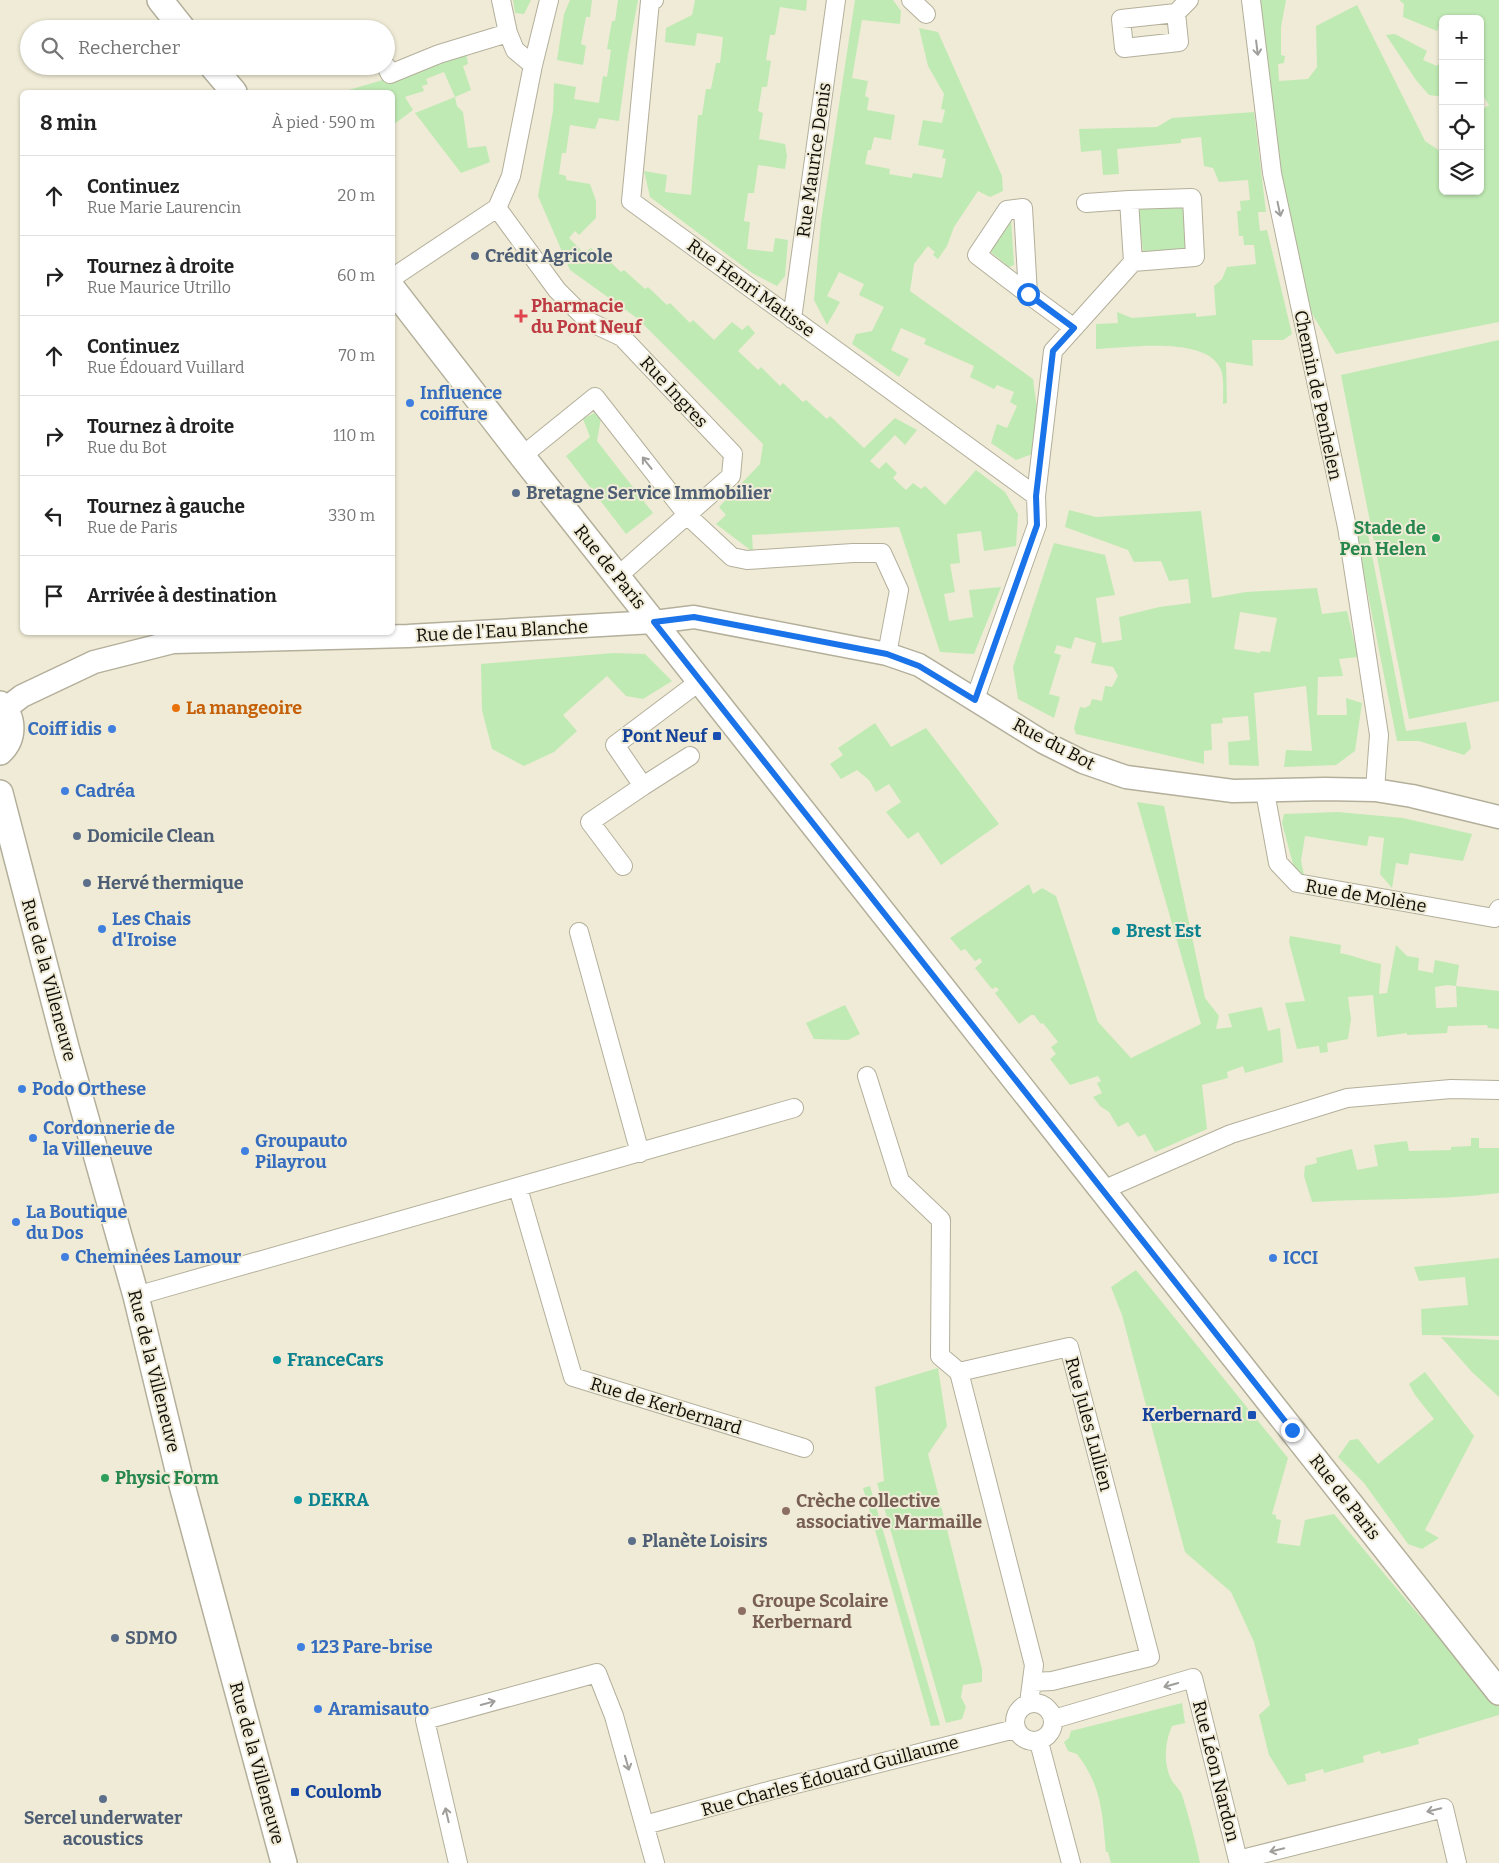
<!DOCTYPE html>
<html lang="fr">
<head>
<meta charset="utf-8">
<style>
	:root { --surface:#fff; --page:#f6f6f6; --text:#222; --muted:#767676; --line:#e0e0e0 }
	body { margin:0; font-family:Bitter,serif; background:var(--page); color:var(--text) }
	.controls { position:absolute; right:15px; top:15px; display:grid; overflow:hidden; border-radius:8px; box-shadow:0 1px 4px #0004 }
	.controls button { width:45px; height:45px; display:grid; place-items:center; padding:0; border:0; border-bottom:1px solid var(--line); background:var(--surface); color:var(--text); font:25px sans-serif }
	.stop { position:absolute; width:15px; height:15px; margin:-11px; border:4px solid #1a73e8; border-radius:50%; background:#fff }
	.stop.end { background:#1a73e8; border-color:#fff; box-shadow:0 1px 5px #0008 }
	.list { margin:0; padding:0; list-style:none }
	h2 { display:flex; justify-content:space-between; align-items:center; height:65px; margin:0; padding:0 20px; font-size:21px }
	h2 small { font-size:16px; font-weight:400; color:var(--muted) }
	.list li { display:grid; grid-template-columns:32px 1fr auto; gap:15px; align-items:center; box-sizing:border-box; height:80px; padding:0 20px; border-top:1px solid var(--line) }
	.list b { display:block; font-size:19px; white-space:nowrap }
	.list p { margin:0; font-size:16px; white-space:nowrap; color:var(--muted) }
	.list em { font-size:16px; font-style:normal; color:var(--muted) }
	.icon { flex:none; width:28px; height:28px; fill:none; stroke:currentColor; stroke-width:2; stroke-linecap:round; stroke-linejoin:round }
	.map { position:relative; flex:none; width:1499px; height:1863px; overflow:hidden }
	.search { position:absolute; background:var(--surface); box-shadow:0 1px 4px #0004; left:20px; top:20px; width:375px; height:55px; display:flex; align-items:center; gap:12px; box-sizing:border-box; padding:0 18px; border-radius:28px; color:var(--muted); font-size:19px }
	.panel { position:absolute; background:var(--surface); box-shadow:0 1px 4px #0004; left:20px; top:90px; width:375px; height:545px; border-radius:8px }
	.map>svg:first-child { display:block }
	.green { fill:#c0eab4; fill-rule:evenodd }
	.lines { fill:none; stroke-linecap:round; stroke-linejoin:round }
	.minor-casing { stroke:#b3af9b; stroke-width:20 }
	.tertiary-casing { stroke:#b3af9b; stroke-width:25 }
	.secondary-casing { stroke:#b3af9b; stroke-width:28 }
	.minor { stroke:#fff; stroke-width:18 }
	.tertiary { stroke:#fff; stroke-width:22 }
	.secondary { stroke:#fff; stroke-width:25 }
	.oneway { stroke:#9f9e9b }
	.route { stroke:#1a73e8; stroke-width:6 }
	.service-dot { fill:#5c6f8a; stroke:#efebd6; stroke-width:2 }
	.health-dot { fill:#e0444e; stroke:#efebd6; stroke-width:2 }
	.shop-dot { fill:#3f7fe0; stroke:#efebd6; stroke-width:2 }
	.leisure-dot { fill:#2e9e5b; stroke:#efebd6; stroke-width:2 }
	.food-dot { fill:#e8710a; stroke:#efebd6; stroke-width:2 }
	.transit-dot { fill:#1a4fb4; stroke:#efebd6; stroke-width:2 }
	.culture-dot { fill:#0f9aa8; stroke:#efebd6; stroke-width:2 }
	.education-dot { fill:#8d6e63; stroke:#efebd6; stroke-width:2 }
	.labels { text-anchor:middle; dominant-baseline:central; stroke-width:4; stroke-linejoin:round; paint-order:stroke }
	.street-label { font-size:18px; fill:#0e0c06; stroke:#efebd6 }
	.service-label { font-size:18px; font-weight:bold; fill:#4e5e75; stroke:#efebd6; text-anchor:start }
	.health-label { font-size:18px; font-weight:bold; fill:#be3a42; stroke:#efebd6; text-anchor:start }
	.shop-label { font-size:18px; font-weight:bold; fill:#366cbe; stroke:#efebd6; text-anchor:start }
	.leisure-label { font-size:18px; font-weight:bold; fill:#27864d; stroke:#efebd6; text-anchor:end }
	.food-label { font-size:18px; font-weight:bold; fill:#c56008; stroke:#efebd6; text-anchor:start }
	.transit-label { font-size:18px; font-weight:bold; fill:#164399; stroke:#efebd6; text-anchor:end }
	.culture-label { font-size:18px; font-weight:bold; fill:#0d838f; stroke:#efebd6; text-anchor:start }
	.education-label { font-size:18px; font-weight:bold; fill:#785e54; stroke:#efebd6; text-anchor:start }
</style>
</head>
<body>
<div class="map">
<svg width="1499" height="1863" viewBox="0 0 1499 1863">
	<rect width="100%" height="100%" fill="#efebd6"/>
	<path class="green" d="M513,0H531L524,14L515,13Z
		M570,0H592L590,17H586L581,44L586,46L583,65L557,60L564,14Z
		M618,0H638L628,54L619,121L599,118L595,129L570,125L566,153H562L559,174L566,176V180L590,184L596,201V218L579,235L575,231L569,238L584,253L591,248L598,255L601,253L621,272L624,270L645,289L648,287L667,305L670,303L690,323L693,320L714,340L732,322L742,330L748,325L755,333L738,351L758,370L761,367L780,386L783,383L803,402L806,400L827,419L830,416L864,448L895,418L917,430L905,445L895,435L870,461L879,469L886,462L897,473L893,478L906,490L913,483L921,489L925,486L945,505L976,470L1005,492L1018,514L1016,546L984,551L981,531L957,534L960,563L950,564L955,592L944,594L949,621L973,617L969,590L1001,587L974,654L940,652L899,527L752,535L753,552L716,524L726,515L719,507L760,464L763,444L637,318L570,270L538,196L553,111L554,83L576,87L574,99L599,103L603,76L607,77L611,50L607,49L612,21H615Z
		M695,0H807L806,11L780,7L775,35H770L766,60L771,61L767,87H762L758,111L763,113L759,139L785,144L787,156L785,169L758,165L754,193H748L744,221L750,222L747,249L773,252L775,238L788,240L785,276L777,286L752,273L650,197L644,171L667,175L665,192L691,195L698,115H702L706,89H711L716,63H720L723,37L697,33L695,46L665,42L666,28L692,15Z
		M855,0H893L901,11L900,24L862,20L852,78L868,81L865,96L869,98L867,110L895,115L891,140L874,137L871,150H868L865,164L890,169L889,174L912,178L913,173L942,178L946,159L942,158L944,150L918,145L923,120L942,123L945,110L941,109L944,94L928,66L919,28L938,32L1002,176L1003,191L990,197L978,191L954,227L947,246L938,259L933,255L935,252L928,246L914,264L910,291L1033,379L1037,409L1035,453L1016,460L991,443L997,424L1007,428L1017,406L1010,402L1014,392L997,385L994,389L970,377L974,366L924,344L926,339L901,328L891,350L909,359L899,377L852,344L856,334L872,331L884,307L859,295L864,284L839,272L827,296L840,302L827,325L814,300L821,222Z
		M1260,0H1286L1281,27V55L1285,56L1284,63L1278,64L1279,81L1308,79L1317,67L1316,26L1357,5L1425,141L1443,153V191H1480V111L1489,105L1480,91V19H1443V27L1440,24L1437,31L1403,17L1404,4L1399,0H1499V322L1336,354L1308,307L1277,165Z
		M1395,34L1427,51L1423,60L1437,66L1443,59V97L1429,95L1416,80L1386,35Z
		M465,48L468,64L463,66L471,90L455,97L457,106L463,112L468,148L486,146L490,162L461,173L415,113L455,97L444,72L426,79L428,84L422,86L424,91L405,97L413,110L393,125L392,92H342L393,77Z
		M1254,112L1266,212H1258L1260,231L1267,230L1292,334L1283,340H1252L1253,366L1226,362L1227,403L1223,404C1223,395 1224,383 1222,373C1212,334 1126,348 1096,349V324L1118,323L1117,312L1132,318L1196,313V317L1216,315L1214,286L1222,279L1227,267L1256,264L1254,245H1244L1243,236H1239L1237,211H1241L1240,201L1250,200L1248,180L1219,182L1213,168L1204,166L1201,137L1181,139V143L1117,149L1119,174L1103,175L1101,150L1081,152L1079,129L1157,127L1172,118Z
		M1185,203L1188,248L1143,252L1138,206Z
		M1011,218L1014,265L1009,267L986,248Z
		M1499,340V701L1409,719L1341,375Z
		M594,413L601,418L597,441L653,513L626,534L566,456L590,437L583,419Z
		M1069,510L1096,517L1201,511L1212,598L1246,592L1317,588L1322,614L1347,611L1358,657L1339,659L1343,676L1318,677L1317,715H1347L1346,698L1362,703L1355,751L1336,765L1284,767L1286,750L1312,751L1306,686L1254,693L1259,766L1229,765L1228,742L1250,740L1248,716L1222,718L1223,723L1211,724L1212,750L1204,751V764L1076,734L1074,728L1080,707L1085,708L1090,705L1092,699L1102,701L1105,686L1112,687L1118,676L1113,667L1091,663L1096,643L1075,637L1071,649L1057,645L1054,653L1061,655L1049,694L1060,697L1054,718L1018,699L1013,667L1054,543L1105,555L1115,595L1096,598L1102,643L1122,640L1119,617L1159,607L1191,603L1188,579L1169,581L1161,561L1134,562L1128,550L1065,527ZM1240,612L1277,618L1270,652L1261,651L1260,653L1234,649Z
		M1355,529H1367L1406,731L1466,722L1471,748L1464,755L1419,741H1397Z
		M613,653L645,654L672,681L643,699L626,696L607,676L563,715L577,731L554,752L524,766L492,749L482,710L481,664Z
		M875,723L891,747L926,728L999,824L941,865L918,832L908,839L886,812L901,802L889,784L876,792L869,780L857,770L841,779L830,764L843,755L838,748Z
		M1137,802L1164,806L1205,998L1219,1016L1216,1029L1232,1027L1228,1014L1262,1007L1268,1031L1280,1028L1283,1062L1245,1073L1243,1066L1227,1072L1228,1078L1202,1085L1207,1129L1155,1152L1145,1134L1138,1137L1128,1122L1118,1127L1109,1112L1100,1106L1093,1097L1102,1093L1097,1083L1101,1081L1098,1076L1070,1085L1050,1059L1056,1054L1051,1047L1058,1042L1043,1023L1041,1024L1034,1015H1031L1019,1024L995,993L999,990L996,987L992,989L975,968L982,962L980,958L975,961L965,949L961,951L950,938L1029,884L1033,894L1042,888L1056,896L1098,1022L1131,1058L1201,1024Z
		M1338,812L1403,818L1472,834L1463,861L1410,853L1408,865L1396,863L1392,888L1380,874L1384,838L1369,836L1367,846L1305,836L1301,861L1304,875L1294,868L1282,823L1284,814Z
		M1290,936L1341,945L1340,953C1355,956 1366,961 1381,964L1379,994L1387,993L1396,945L1407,956L1419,958L1418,970L1433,973L1435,960L1459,965L1456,986L1499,991V1029L1488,1028L1487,1025L1448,1026L1447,1033L1407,1035V1033L1377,1037L1373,995L1348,997L1351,1019L1348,1039L1327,1043L1328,1052L1320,1053L1319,1046L1297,1049L1285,1003L1305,1001L1289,942ZM1447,985L1456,986L1457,1007L1436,1008L1435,987Z
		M845,1005L860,1034L848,1040L814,1039L806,1023Z
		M1471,1138H1479V1148H1499V1193C1437,1201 1375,1198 1312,1202L1304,1176L1305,1166L1317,1163L1316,1158L1352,1149L1357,1170L1378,1166L1374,1145L1407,1141L1409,1151L1451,1150V1147L1471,1146Z
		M1499,1258V1336L1422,1335L1421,1309L1468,1305L1465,1277L1419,1281L1414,1267Z
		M1136,1270L1288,1458L1272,1514L1276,1515V1519L1281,1520L1277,1543L1300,1546L1305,1520L1334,1514L1413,1608L1499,1704V1715L1418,1739L1419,1744L1381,1754L1380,1751L1363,1756L1364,1762L1324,1773L1323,1769L1305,1774L1306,1781L1288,1785L1289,1787L1269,1755L1259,1715L1270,1705L1254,1642L1231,1592L1185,1552L1122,1315L1111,1287Z
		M1441,1337L1499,1340V1397L1472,1372Z
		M938,1368L947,1426L928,1454L982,1669V1682L963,1685L961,1697L966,1707L962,1719L946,1723L877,1483L884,1481L875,1387Z
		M1425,1372L1474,1436L1425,1530L1439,1538L1422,1549L1408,1544L1364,1483L1338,1457L1350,1440L1358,1439L1378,1464L1434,1419L1415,1395L1409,1384Z
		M870,1486L940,1725L931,1726L863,1488Z
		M1182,1703L1185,1723L1172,1726C1165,1742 1163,1763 1171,1779C1174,1785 1180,1789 1182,1795C1189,1817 1195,1840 1200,1863H1111L1108,1852H1106C1102,1812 1102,1787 1077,1754L1068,1751L1064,1742L1069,1738L1071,1731Z"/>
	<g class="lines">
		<defs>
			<path id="minor" d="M654,0L650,1L631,201L1036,496
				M911,0L926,14
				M1251,0L1272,173L1347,527L1379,735L1375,790
				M1176,13L1179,42L1124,48L1121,19L1176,13L1189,0
				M533,65L549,0
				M386,66L390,74L439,54L508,33
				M1086,203L1129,200
				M497,208L557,290L588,321L622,337L733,454L731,476L618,576
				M1023,208L1028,294L977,255L1007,210Z
				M392,278L497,208L511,176L533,65L515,50L508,33L501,0
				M1028,294L1074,328
				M792,319L836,0
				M522,456L595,397L688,516L732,557L747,560L853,553H882L899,590L887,654
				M975,699L1037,525L1036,496L1053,351L1133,262L1195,257L1192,198L1129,200L1133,262
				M643,786L690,756
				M1265,792L1278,863L1297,883L1494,918L1499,909
				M623,866L590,822L643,786L615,745L700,681
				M579,932L640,1153
				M867,1076L900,1181L941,1220L940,1356L959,1372
				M518,1188L573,1377L804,1448
				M1103,1190L1231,1134L1347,1098L1451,1089L1499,1090
				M136,1296L794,1108
				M1015 1722a19 19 0 1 1 38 0a19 19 0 1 1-38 0Z
				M1029,1703L1034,1665L959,1372L1069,1347L1150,1657L1052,1681L1033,1682
				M1054,1719L1193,1678L1238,1860L1444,1808L1457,1863
				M1039,1742L1071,1863
				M645,1825L772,1790L1015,1729
				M458,1863L425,1720L597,1673L614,1716L655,1863"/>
			<path id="tertiary" d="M5,709L22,696L94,662L173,642L408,636L654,622L694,617L887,654L919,665L1043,742L1083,762L1126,777L1233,791L1325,789L1375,790L1412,796L1499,817"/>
			<path id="secondary" d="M160,0L183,29
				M212,66L234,92
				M392,288L522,456L1499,1692
				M0,704C14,717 15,738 0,752
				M0,793L67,1051L136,1296L179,1474L284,1863"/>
		</defs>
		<use href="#minor" class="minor-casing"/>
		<use href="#tertiary" class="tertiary-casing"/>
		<use href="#secondary" class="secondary-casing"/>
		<use href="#minor" class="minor"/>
		<use href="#tertiary" class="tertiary"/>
		<use href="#secondary" class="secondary"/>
	</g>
	<defs><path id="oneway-shaft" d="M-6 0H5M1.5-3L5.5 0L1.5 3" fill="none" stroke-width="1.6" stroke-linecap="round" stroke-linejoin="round" transform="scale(1.25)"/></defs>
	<g class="oneway">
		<use href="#oneway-shaft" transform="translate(1257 48) rotate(83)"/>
		<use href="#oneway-shaft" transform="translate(1279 209) rotate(78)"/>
		<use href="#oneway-shaft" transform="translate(647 463) rotate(-128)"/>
		<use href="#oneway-shaft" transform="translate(1171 1685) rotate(164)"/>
		<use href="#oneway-shaft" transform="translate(488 1703) rotate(-15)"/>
		<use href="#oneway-shaft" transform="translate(627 1763) rotate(74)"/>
		<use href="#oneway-shaft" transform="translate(1434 1810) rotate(166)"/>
		<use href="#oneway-shaft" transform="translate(447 1815) rotate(-103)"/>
		<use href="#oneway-shaft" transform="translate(1277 1850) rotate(166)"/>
	</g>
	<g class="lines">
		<path class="route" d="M1028,294L1074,328L1053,351L1036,496L1037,525L975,700L919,666L887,654L694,617L654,622L1292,1430"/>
	</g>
	<g class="service-dot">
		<circle cx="475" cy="256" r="5"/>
		<circle cx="516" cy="493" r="5"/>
		<circle cx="77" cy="836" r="5"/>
		<circle cx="87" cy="883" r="5"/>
		<circle cx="632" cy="1541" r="5"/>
		<circle cx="115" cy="1638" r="5"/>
		<circle cx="103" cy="1799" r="5"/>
	</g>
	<path class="health-dot" d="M518.5 308.5h5v5h5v5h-5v5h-5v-5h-5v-5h5z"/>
	<g class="shop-dot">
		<circle cx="410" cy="403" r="5"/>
		<circle cx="112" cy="729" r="5"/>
		<circle cx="65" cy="791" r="5"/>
		<circle cx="102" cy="929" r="5"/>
		<circle cx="22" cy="1089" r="5"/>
		<circle cx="33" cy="1138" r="5"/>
		<circle cx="245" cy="1151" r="5"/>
		<circle cx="16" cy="1222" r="5"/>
		<circle cx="65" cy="1257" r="5"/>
		<circle cx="1273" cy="1258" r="5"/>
		<circle cx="301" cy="1647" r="5"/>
		<circle cx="318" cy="1709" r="5"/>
	</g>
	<g class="leisure-dot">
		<circle cx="1436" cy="538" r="5"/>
		<circle cx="105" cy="1478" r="5"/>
	</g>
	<circle class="food-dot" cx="176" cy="708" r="5"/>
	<g class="transit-dot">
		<rect x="712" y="731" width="10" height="10" rx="2.5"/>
		<rect x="1247" y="1410" width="10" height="10" rx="2.5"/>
		<rect x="290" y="1787" width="10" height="10" rx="2.5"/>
	</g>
	<g class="culture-dot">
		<circle cx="1116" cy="931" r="5"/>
		<circle cx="277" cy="1360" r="5"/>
		<circle cx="298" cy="1500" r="5"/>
	</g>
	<g class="education-dot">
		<circle cx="786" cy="1511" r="5"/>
		<circle cx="742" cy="1611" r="5"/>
	</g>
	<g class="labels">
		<g class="street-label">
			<text transform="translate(814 160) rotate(-82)">Rue Maurice Denis</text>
			<text transform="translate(751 288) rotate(36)">Rue Henri Matisse</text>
			<text transform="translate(674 392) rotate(47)">Rue Ingres</text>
			<text transform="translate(1318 395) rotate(78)">Chemin de Penhelen</text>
			<text transform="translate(610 567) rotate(51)">Rue de Paris</text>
			<text transform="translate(502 631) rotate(-3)">Rue de l'Eau Blanche</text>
			<text transform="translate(1054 744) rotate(28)">Rue du Bot</text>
			<text transform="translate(1366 896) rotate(10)">Rue de Molène</text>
			<text transform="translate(49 980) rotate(75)">Rue de la Villeneuve</text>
			<text transform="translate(154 1371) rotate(76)">Rue de la Villeneuve</text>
			<text transform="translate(666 1406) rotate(17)">Rue de Kerbernard</text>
			<text transform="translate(1089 1424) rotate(75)">Rue Jules Lullien</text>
			<text transform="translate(1345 1497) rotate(52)">Rue de Paris</text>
			<text transform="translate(257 1763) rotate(75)">Rue de la Villeneuve</text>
			<text transform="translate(1216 1771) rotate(76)">Rue Léon Nardon</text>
			<text transform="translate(830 1776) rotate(-15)">Rue Charles Édouard Guillaume</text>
		</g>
		<g class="service-label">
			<text x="485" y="256">Crédit Agricole</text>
			<text x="526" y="493">Bretagne Service Immobilier</text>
			<text x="87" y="836">Domicile Clean</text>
			<text x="97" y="883">Hervé thermique</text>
			<text x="642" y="1541">Planète Loisirs</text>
			<text x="125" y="1638">SDMO</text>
			<text x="103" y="1818" text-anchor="middle">Sercel underwater<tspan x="103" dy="21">acoustics</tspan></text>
		</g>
		<g class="health-label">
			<text x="531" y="306">Pharmacie<tspan x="531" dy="21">du Pont Neuf</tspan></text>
		</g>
		<g class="shop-label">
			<text x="420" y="393">Influence<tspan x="420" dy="21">coiffure</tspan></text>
			<text x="102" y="729" text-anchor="end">Coiff idis</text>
			<text x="75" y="791">Cadréa</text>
			<text x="112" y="919">Les Chais<tspan x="112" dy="21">d'Iroise</tspan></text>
			<text x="32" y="1089">Podo Orthese</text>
			<text x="43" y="1128">Cordonnerie de<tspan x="43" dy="21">la Villeneuve</tspan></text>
			<text x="255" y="1141">Groupauto<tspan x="255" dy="21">Pilayrou</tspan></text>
			<text x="26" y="1212">La Boutique<tspan x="26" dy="21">du Dos</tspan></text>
			<text x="75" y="1257">Cheminées Lamour</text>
			<text x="1283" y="1258">ICCI</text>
			<text x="311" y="1647">123 Pare-brise</text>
			<text x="328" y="1709">Aramisauto</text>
		</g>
		<g class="leisure-label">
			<text x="1426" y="528">Stade de<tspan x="1426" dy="21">Pen Helen</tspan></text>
			<text x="115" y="1478" text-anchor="start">Physic Form</text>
		</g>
		<g class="food-label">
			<text x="186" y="708">La mangeoire</text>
		</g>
		<g class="transit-label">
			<text x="707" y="736">Pont Neuf</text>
			<text x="1242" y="1415">Kerbernard</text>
			<text x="305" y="1792" text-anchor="start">Coulomb</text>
		</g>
		<g class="culture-label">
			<text x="1126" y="931">Brest Est</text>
			<text x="287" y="1360">FranceCars</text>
			<text x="308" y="1500">DEKRA</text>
		</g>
		<g class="education-label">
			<text x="796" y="1501">Crèche collective<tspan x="796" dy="21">associative Marmaille</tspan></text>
			<text x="752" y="1601">Groupe Scolaire<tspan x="752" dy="21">Kerbernard</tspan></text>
		</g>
	</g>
</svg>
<div class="controls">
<button>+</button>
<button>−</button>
<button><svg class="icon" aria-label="locate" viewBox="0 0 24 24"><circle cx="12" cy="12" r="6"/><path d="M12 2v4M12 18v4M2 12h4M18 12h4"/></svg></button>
<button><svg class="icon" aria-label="layers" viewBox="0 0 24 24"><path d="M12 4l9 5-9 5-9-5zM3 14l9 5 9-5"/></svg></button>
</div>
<div class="stop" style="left:1028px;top:294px"></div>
<div class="stop end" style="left:1292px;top:1430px"></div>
<div class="search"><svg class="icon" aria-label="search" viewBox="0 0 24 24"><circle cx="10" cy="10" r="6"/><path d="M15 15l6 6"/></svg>Rechercher</div>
<section class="panel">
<h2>8 min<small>À pied · 590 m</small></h2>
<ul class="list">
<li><svg class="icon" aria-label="ahead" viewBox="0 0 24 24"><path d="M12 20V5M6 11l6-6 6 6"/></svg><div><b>Continuez</b><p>Rue Marie Laurencin</p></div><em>20 m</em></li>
<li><svg class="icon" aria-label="right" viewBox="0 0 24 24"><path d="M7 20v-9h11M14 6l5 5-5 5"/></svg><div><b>Tournez à droite</b><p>Rue Maurice Utrillo</p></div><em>60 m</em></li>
<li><svg class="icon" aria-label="ahead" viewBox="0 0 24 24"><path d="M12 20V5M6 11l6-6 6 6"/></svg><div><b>Continuez</b><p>Rue Édouard Vuillard</p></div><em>70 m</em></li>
<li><svg class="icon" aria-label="right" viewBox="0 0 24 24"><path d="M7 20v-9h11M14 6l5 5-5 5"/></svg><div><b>Tournez à droite</b><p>Rue du Bot</p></div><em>110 m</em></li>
<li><svg class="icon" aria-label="left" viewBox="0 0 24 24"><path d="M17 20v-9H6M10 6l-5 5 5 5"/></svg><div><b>Tournez à gauche</b><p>Rue de Paris</p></div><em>330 m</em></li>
<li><svg class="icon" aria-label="arrive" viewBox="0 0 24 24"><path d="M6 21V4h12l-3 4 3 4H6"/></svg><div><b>Arrivée à destination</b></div></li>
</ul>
</section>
</div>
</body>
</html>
